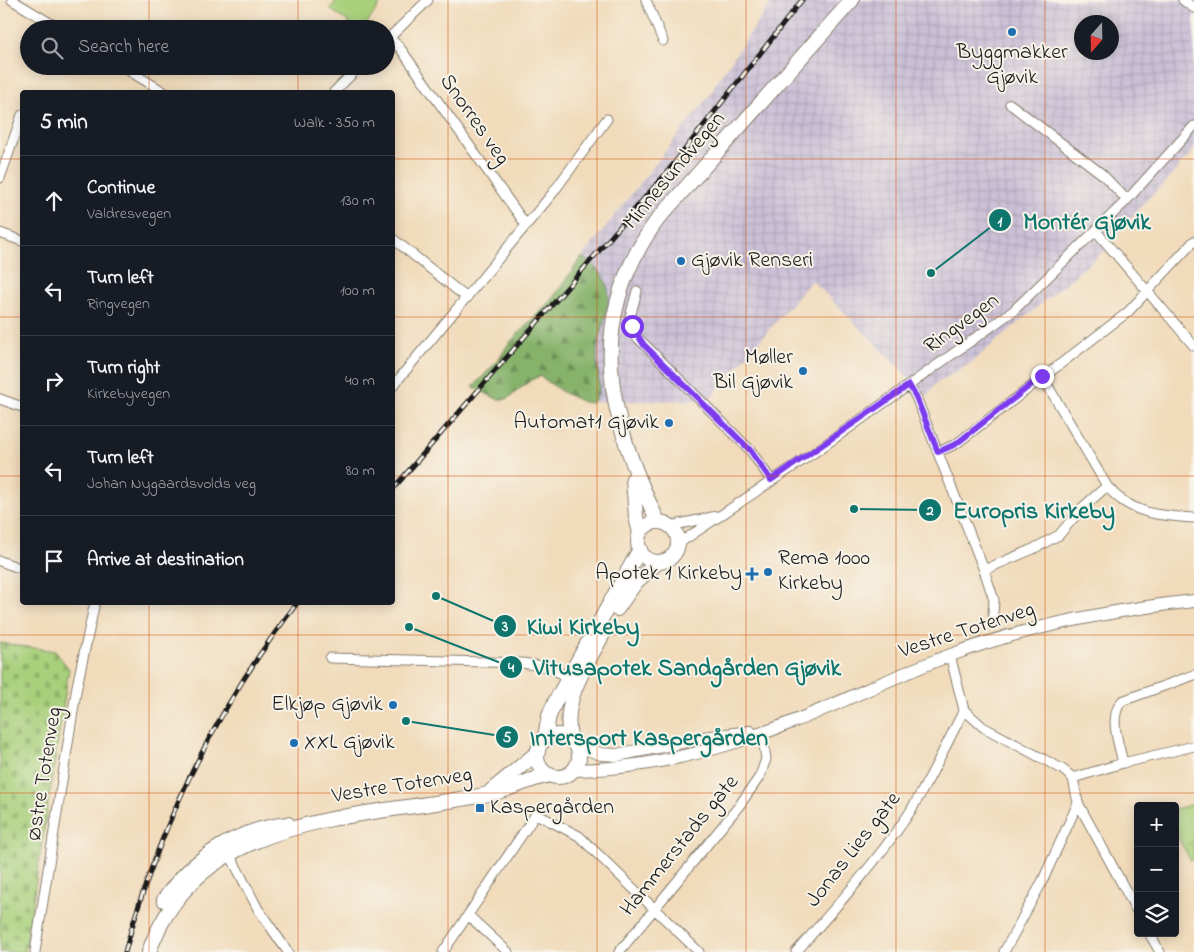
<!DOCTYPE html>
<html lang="en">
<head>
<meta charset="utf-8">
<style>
	:root { --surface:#171b24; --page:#242831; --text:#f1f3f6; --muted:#9ea1a6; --line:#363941 }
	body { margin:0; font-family:"Indie Flower",sans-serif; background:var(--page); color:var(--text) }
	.controls { position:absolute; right:15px; bottom:15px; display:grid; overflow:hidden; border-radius:5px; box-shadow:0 2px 12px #0003 }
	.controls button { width:45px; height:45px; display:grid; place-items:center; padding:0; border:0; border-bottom:1px solid var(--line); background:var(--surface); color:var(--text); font:25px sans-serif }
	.compass { position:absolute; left:1074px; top:15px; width:45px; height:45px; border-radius:50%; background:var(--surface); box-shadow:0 2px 12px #0003; rotate:200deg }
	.stop { position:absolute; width:15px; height:15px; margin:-11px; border:4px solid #7c3aed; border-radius:50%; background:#fff }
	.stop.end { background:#7c3aed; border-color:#fff; box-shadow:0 1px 5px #0008 }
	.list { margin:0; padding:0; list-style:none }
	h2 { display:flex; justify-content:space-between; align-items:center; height:65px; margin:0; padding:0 20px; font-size:21px }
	h2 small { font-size:16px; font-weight:400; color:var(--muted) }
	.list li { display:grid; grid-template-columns:32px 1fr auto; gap:15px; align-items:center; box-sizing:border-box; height:90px; padding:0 20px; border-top:1px solid var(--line) }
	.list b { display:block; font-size:19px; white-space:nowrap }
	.list p { margin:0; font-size:16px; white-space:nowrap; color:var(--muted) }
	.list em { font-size:16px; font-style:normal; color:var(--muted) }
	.icon { flex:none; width:28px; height:28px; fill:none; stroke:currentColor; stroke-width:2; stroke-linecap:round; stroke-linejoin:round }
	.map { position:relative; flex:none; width:1194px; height:952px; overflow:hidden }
	.search { position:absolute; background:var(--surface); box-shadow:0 2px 12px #0003; left:20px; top:20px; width:375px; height:55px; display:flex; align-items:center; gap:12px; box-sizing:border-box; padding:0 18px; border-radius:28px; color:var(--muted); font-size:19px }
	.panel { position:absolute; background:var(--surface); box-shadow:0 2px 12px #0003; left:20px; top:90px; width:375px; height:515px; border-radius:5px }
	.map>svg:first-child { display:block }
	.industrial { fill:url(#industrial-grid); fill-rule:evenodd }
	.forest { fill:url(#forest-firs); stroke:#516744 }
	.cemetery { fill:url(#cemetery-stones); stroke:#62764c }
	.park { fill:url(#park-tufts); stroke:#62764c }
	.pitch { fill:#a8d07b; stroke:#62764c }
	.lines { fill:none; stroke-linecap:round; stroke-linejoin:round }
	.street-casing { stroke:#867c6c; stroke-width:11 }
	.secondary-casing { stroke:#867c6c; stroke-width:14 }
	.primary-casing { stroke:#867c6c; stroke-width:16 }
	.street { stroke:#fff; stroke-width:9 }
	.secondary { stroke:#fff; stroke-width:12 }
	.primary { stroke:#fff; stroke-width:14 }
	.rail-casing { stroke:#1c1c1c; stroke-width:5 }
	.rail { stroke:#f7f3e8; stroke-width:3; stroke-dasharray:9; stroke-linecap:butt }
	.route { stroke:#7c3aed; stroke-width:6 }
	.grid { fill:none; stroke:#d4530e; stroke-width:1; stroke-opacity:0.55 }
	.poi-dot { fill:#1f6fb2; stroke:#f7f3e8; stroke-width:2 }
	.labels { text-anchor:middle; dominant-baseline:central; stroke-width:4; stroke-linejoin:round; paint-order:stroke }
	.poi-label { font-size:22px; fill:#1c1c1c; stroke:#f7f3e8; text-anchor:start }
	.street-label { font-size:22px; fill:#1c1c1c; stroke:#f7f3e8 }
	.leader { fill:none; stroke:#0f766e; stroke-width:2 }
	.callout-dot { fill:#0f766e; stroke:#f7f3e8; stroke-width:2 }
	.mark-label { font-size:15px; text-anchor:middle; font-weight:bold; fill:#fff }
	.callout-label { font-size:24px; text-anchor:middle; font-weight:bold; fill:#0f766e; stroke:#f7f3e8; stroke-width:4; stroke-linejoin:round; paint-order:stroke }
</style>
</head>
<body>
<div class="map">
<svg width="1194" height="952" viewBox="0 0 1194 952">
	<defs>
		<pattern id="industrial-grid" width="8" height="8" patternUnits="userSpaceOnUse" patternTransform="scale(1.25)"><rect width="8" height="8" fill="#cabfd6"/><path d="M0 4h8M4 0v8" fill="none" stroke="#ada4b7"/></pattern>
		<pattern id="forest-firs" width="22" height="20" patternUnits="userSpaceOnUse" patternTransform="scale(1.25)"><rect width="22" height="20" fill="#86b26b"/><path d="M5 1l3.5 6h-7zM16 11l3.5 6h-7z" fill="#6d9057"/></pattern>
		<pattern id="cemetery-stones" width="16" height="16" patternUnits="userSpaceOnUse" patternTransform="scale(1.25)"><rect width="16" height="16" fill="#a8d07b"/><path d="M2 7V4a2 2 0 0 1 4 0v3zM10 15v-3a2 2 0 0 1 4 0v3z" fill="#90b26a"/></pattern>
		<pattern id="park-tufts" width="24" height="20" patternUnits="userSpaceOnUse" patternTransform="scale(1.25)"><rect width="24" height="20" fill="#a8d07b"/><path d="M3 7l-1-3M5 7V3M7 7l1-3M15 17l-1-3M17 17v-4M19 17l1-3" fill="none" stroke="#90b26a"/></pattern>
	</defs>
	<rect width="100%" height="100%" fill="#f7f3e8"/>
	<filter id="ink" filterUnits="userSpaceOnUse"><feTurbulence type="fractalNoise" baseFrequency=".02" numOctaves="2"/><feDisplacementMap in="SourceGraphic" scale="10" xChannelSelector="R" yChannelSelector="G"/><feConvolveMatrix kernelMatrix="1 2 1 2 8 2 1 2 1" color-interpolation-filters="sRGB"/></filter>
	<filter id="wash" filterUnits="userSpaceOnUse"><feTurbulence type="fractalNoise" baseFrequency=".0096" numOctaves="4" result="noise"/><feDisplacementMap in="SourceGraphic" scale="20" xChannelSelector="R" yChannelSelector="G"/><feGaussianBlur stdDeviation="1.12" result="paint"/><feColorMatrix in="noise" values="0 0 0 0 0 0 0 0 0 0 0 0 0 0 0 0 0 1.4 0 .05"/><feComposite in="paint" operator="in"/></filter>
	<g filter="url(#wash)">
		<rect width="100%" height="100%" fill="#f1dbbb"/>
		<path class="industrial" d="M773,0H1194V149L1165,183L1146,200L1104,251L969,364L935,384L927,396L812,280L709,400L594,402L596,399L597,349L608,290L596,268L582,257L712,92L716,83ZM1082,22H1112V52H1082Z"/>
		<path class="forest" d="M582,257C594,265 605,274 608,289C611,306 599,333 597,351C595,367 606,390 592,403L583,402L564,393L540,376L531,380L507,399H497L473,387L498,360L509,343L552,299Z"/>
		<path class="cemetery" d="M0,643L55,651L69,669L25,952H0Z"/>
		<path class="park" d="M1194,804V858L1191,861L1175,832V809Z"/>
		<path class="pitch" d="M337,0H383L363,29H358L330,9Z"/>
	</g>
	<g filter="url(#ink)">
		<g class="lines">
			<defs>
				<path id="street" d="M12,0L60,29
					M646,0L663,41
					M1183,0L1194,8
					M390,38L400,48L526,225
					M386,41L428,0
					M121,66L164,92
					M334,92L360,66
					M1010,104L1102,174L1127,200
					M0,178L22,115
					M1096,231L1194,346
					M0,233L22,241
					M392,238L467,298
					M637,291L630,317L635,335L750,450L771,480
					M1042,376L1107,486
					M909,385L916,397L984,570L994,600L993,614
					M392,387L552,194L607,119
					M0,399L22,407
					M938,452L956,444L1128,312L1194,241
					M670,526L717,516
					M678,544L818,450L1013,311L1127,200L1194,126
					M0,561L22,569
					M984,570L1033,549L1059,535L1082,508L1107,486C1129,514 1160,516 1194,518
					M330,658L522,663L548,667L568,677
					M964,710L983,727L1062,769L1073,778L1078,803L1138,913
					M1123,763L1194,746
					M1073,778L1123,763C1119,744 1108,717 1122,701L1194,675
					M229,853L258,909L288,952
					M468,915L508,952
					M1149,933L1160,952
					M35,952L77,686L95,602
					M443,952L536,814L579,836L699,952
					M619,952L739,806L760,776L766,759L762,732
					M796,952C835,908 875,864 908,815C929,782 946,745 964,710L950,655
					M1004,952L1042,882L1078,803"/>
				<path id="secondary" d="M576,745L601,754L617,755L696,739L750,732
					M574,770C646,769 720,750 787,724C842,703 895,675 951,655C1029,626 1112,610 1194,601"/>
				<path id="primary" d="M633,479L636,517L640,533
					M658,522C608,416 583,321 658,219L852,0
					M638 542a20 20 0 1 1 40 0a20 20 0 1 1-40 0Z
					M617,609L636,582L658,562
					M537 756a21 21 0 1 1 42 0a21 21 0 1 1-42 0Z
					M571,740C560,701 587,665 604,632
					M544,741L549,716L555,702L640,549
					M491,791L538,752
					M164,900C192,858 238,829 288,824
					M149,952C196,816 348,819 467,798C479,796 492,794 504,790C520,785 533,778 550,775"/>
			</defs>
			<use href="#street" class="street-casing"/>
			<use href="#secondary" class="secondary-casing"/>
			<use href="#primary" class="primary-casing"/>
			<use href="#street" class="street"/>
			<use href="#secondary" class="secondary"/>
			<use href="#primary" class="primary"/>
			<defs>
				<path id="rail" d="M392,490L668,171L802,0
					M125,952C159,826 217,706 298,602"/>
			</defs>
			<use href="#rail" class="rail-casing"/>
			<use href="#rail" class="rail"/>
		</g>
	</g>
	<g class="lines" filter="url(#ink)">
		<path class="route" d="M632,326L644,345L750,450L771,480L909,385L916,397L938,452L956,444L1042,376"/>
	</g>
	<path class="grid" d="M149,0V29M298,0V29M448,0V952M597,0V952M746,0V952M896,0V952M1045,0V952M149,66V92M298,66V92M0,159H22M392,159H1194M0,317H22M392,317H1194M0,476H22M392,476H1194M149,602V952M298,602V952M0,635H1194M0,793H1194"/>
	<g class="poi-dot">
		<circle cx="1012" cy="32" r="5"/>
		<circle cx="681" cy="261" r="5"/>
		<circle cx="803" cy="371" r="5"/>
		<circle cx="669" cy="423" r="5"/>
		<circle cx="768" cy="572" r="5"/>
		<path d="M749.5 566.5h5v5h5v5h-5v5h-5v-5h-5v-5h5z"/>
		<circle cx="393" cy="705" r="5"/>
		<circle cx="294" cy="743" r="5"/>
		<rect x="475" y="803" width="10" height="10" rx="2.5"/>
	</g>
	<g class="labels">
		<g class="poi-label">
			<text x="1012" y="53" text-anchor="middle">Byggmakker<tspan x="1012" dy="25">Gjøvik</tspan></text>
			<text x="691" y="261">Gjøvik Renseri</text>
			<text x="793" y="358" text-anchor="end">Møller<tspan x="793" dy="25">Bil Gjøvik</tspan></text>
			<text x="659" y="423" text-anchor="end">Automat1 Gjøvik</text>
			<text x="778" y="559">Rema 1000<tspan x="778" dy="25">Kirkeby</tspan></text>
			<text x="742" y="574" text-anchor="end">Apotek 1 Kirkeby</text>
			<text x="383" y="705" text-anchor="end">Elkjøp Gjøvik</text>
			<text x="304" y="743">XXL Gjøvik</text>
			<text x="490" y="808">Kaspergården</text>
		</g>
		<g class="street-label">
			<text transform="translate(474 120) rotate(55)">Snorres veg</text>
			<text transform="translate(675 171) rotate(-50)">Minnesundvegen</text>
			<text transform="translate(962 324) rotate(-36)">Ringvegen</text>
			<text transform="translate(967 631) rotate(-18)">Vestre Totenveg</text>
			<text transform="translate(45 774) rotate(-81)">Østre Totenveg</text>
			<text transform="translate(402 786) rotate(-9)">Vestre Totenveg</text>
			<text transform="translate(680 846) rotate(-51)">Hammerstads gate</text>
			<text transform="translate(854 850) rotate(-52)">Jonas Lies gate</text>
		</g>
	</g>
	<path class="leader" d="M931 273L1000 220M854 509L930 510M436 596L505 626M409 627L511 667M406 721L507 737"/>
	<g class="callout-dot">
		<circle cx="931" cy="273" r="5"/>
		<circle cx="854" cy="509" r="5"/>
		<circle cx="436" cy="596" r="5"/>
		<circle cx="409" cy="627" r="5"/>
		<circle cx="406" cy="721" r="5"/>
		<circle cx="1000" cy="220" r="12"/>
		<circle cx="930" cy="510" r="12"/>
		<circle cx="505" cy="626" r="12"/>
		<circle cx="511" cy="667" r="12"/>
		<circle cx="507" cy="737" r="12"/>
	</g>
	<g class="mark-label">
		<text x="1000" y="226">1</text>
		<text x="930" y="515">2</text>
		<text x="505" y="631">3</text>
		<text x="511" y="672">4</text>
		<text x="507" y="742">5</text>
	</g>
	<g class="callout-label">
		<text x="1087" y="229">Montér Gjøvik</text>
		<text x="1034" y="518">Europris Kirkeby</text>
		<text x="583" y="634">Kiwi Kirkeby</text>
		<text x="687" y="675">Vitusapotek Sandgården Gjøvik</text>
		<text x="649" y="745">Intersport Kaspergården</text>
	</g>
</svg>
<div class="controls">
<button>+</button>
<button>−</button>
<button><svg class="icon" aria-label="layers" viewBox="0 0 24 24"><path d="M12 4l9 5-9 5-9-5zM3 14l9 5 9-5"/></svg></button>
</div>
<svg class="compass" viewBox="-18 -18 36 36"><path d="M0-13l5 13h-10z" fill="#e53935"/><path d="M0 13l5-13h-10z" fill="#9ea1a6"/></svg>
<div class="stop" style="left:632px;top:326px"></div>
<div class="stop end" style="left:1042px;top:376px"></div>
<div class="search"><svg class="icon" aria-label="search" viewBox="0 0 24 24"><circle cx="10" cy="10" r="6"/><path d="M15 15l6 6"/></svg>Search here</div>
<section class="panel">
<h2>5 min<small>Walk · 350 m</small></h2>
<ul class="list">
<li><svg class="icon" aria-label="ahead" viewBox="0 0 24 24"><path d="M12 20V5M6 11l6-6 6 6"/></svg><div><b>Continue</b><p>Valdresvegen</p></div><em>130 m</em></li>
<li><svg class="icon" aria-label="left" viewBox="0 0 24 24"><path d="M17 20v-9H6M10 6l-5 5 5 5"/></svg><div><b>Turn left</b><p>Ringvegen</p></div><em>100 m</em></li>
<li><svg class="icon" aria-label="right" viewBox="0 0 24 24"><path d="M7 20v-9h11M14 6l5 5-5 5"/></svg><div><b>Turn right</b><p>Kirkebyvegen</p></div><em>40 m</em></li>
<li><svg class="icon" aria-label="left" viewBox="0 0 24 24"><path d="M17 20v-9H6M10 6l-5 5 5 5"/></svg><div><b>Turn left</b><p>Johan Nygaardsvolds veg</p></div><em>80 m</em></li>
<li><svg class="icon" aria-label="arrive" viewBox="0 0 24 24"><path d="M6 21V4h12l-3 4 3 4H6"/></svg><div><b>Arrive at destination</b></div></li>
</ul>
</section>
</div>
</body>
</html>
